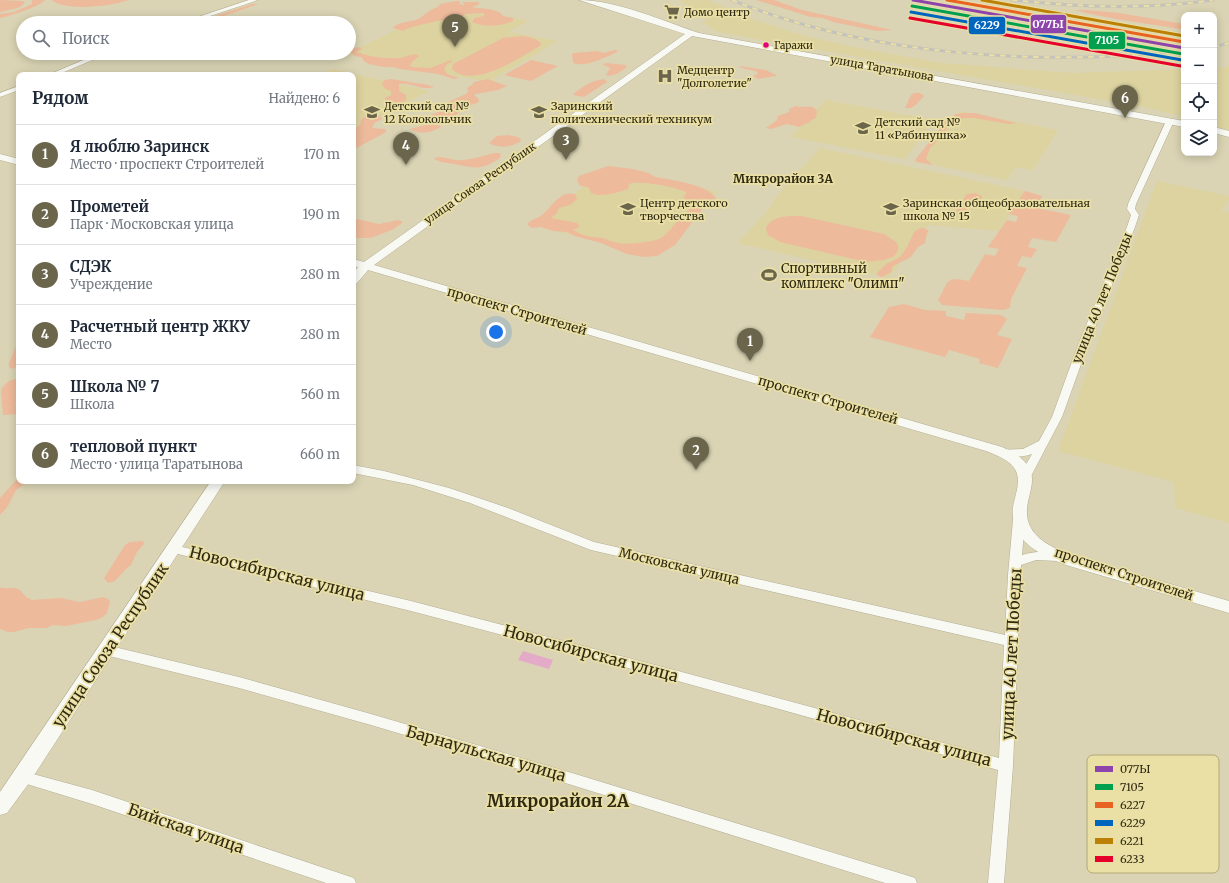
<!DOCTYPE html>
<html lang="ru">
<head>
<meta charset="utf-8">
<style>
	:root { --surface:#fff; --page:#f6f6f7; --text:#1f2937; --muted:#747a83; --line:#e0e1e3; --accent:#6a654b }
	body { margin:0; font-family:Merriweather,serif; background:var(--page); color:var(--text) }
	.controls { position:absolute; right:12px; top:12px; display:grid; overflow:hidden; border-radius:8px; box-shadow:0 2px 10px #0003 }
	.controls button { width:36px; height:36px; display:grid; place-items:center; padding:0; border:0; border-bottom:1px solid var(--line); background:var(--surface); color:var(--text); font:20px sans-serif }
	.you { position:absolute; left:496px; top:332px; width:14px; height:14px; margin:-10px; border:3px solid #fff; border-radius:50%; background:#1a73e8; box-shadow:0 0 0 6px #1a73e833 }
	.badge { display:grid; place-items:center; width:26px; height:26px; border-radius:50%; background:var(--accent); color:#fff; font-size:13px; font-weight:700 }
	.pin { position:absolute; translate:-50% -33px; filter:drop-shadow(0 1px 2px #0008) }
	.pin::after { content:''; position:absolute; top:21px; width:14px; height:12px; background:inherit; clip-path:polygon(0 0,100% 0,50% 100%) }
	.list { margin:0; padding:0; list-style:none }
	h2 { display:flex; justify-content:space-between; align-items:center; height:52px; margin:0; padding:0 16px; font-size:17px }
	h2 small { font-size:13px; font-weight:400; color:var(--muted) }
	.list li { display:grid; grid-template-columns:26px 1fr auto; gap:12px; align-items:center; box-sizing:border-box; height:60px; padding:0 16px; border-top:1px solid var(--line) }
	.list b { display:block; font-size:15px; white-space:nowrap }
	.list p { margin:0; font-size:13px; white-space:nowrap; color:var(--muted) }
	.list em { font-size:13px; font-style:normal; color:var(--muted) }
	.icon { flex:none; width:22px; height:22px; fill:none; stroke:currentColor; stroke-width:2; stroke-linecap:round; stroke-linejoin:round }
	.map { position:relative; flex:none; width:1229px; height:883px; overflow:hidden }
	.search { position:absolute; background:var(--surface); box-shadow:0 2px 10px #0003; left:16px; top:16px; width:340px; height:44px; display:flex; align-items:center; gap:10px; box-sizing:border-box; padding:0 14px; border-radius:22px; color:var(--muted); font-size:15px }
	.panel { position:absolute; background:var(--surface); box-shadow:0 2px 10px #0003; left:16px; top:72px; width:340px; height:412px; border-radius:8px }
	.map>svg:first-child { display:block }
	.built { fill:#ddd3a0 }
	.green { fill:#edba9b }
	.water { fill:#e4abc8 }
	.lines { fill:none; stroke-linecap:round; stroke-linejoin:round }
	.minor-casing { stroke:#b3ae95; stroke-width:1 }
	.tertiary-casing { stroke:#b3ae95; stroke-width:1 }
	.minor { fill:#f9f9f4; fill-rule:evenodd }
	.tertiary { fill:#f9f9f4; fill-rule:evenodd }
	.rail-casing { stroke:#c4c2ba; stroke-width:3 }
	.rail { stroke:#eadfa4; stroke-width:2; stroke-dasharray:5.5; stroke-linecap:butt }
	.rail-1-casing { stroke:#eadfa4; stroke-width:5 }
	.rail-2-casing { stroke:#eadfa4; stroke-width:5 }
	.rail-3-casing { stroke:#eadfa4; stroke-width:5 }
	.rail-4-casing { stroke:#eadfa4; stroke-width:5 }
	.rail-5-casing { stroke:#eadfa4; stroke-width:5 }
	.rail-6-casing { stroke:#eadfa4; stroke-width:5 }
	.rail-1 { stroke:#8e44ad; stroke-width:3 }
	.rail-2 { stroke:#02a04e; stroke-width:3 }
	.rail-3 { stroke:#e86221; stroke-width:3 }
	.rail-4 { stroke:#0065bd; stroke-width:3 }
	.rail-5 { stroke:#bb8005; stroke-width:3 }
	.rail-6 { stroke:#e4002b; stroke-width:3 }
	.bus-dot { fill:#e5007d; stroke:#eadfa4; stroke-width:1.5 }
	.labels { text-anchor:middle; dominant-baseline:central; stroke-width:3.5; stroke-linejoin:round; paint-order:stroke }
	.far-bus-label { font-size:10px; fill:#2e2912; stroke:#eadfa4; text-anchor:start }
	.far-poi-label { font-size:11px; fill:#2e2912; stroke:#eadfa4; text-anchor:start }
	.far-street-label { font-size:11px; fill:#2e2912; stroke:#eadfa4 }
	.far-neighbourhood-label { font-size:12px; font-weight:bold; fill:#2e2912; stroke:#eadfa4 }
	.poi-label { font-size:13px; fill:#2e2912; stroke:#eadfa4; text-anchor:start }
	.street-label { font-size:13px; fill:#2e2912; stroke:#eadfa4 }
	.near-street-label { font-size:16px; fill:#2e2912; stroke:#eadfa4 }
	.near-neighbourhood-label { font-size:17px; font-weight:bold; fill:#2e2912; stroke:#eadfa4 }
	.key { fill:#eadfa4; stroke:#b2a878; stroke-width:1 }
	.key-label { font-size:11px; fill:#2e2912 }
	.line-badge { stroke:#eadfa4; stroke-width:1.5 }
	.badge-label { font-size:11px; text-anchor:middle; font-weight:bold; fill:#fff }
</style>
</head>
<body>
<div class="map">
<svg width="1229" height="883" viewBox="0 0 1229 883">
	<rect width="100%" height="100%" fill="#dad4b4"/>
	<path class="built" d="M679,0H709L746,17L798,34L858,48L942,63L1073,73L1184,69V117L1149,108L717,32L702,22L708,20Z
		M448,5L529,21L508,32L558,41L488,82L346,54Z
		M1229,67V129H1224L1214,126V68Z
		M333,69L429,91L353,132V75H321Z
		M826,100L934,120L905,159L791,137Z
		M960,111L1058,130L1033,170L1016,167L1007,180L920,162Z
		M820,148L1025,191L999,231L928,225L889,278L738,243L773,204L774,199Z
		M607,167L718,192L654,256L536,226Z
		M1157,181L1229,196V200L1221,211L1229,213V523L1175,508L1174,482L1058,451Z"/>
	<path class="green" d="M0,0L23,1L25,3L18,8L0,12Z
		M32,0H45C39,7 10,16 0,18V14L14,12L32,4Z
		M52,0H128C114,6 64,12 52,0Z
		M756,0H774L802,10L892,30L877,31L833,22L823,18L811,17Z
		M456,1H459L460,3L459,4L464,5L463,2H478L480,4L472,7C480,9 499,8 503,16L513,18V21C501,26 484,28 472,22L474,18L484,16V13L465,14L464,16C454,18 408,26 403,31L393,28C397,22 411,22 418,19C425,15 430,9 438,7L440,4Z
		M252,4H258L207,22L193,23Z
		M1075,10H1086L1119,13L1184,24V30C1148,23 1111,20 1075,10Z
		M524,36L535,39L541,43L540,46C520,57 474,90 452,69L453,64L503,38Z
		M359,47L362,49L356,52C371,57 384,59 400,58C406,57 411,53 418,55L419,56L412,62L410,65L411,67L430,68L451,60L452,62L447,64L444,69L447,74L459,78L454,79L438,74L400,69L393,67H383L369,64L365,62L361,57L355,56L350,52L353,48Z
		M614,50H617V52C606,57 585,68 573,63L572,54L574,53L597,51L604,53Z
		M531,60L558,66L531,81L504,75Z
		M607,63L625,65L627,67L617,74L608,76L606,75L610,68L602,64Z
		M739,66L766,70L776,75V76L758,79L753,76L758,74L757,72C752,69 742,70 739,66Z
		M391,79L428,85L434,87C422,91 411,82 399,84V91L406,95V100C403,103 391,109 387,109L385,106V98L391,95V91L384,88L382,83L385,80Z
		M488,79L507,86L498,90L476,94L474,95L478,98L479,102C469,106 460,109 454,118L433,122L425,118L424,117L439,112L444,104L466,94L468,92L467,88L472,85L474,82Z
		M604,79L607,81V82L584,97L573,95C582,86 591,81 604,79Z
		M914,93H920L924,96C918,102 914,110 905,108L911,95Z
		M796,106C804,109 811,103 817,111L816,118L811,120L810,122L799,127L787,124L771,129L766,128L777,120L778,116L789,112V109Z
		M965,113H975L1016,123L1009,124L974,118H964L947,128L943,136L930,148L926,159L933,165L916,162L915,160L939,130L943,122L949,120L956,114Z
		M374,114L380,116L382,119L374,123L372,128L385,129L386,130V132L353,150V129L360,125L361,120L366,116Z
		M429,124L438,125L441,127C431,133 420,135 410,129Z
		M508,135C512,136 517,136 521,139L520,142C510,147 499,149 489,143L497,136Z
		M495,153H500L501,157C485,169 478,169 459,165C450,163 441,163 434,159C439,155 448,159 455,160C469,161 481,156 495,153Z
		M608,166L633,169L649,173L655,177C672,180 706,184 716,198L703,208L675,245L657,256L644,257L627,254L601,243L575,236L567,232L553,231L541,227L532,228L528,225V223C531,220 535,219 539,217C551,210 558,190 575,194L577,199L570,205L559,208L557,213L551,218L577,223L580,227L573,230C587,238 590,236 603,238C608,240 613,242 618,243C625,245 654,242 661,238C666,235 676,223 680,218C684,213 688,213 693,205L683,197L687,193C678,187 639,180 629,184L628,189L625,190C614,193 603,198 591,193L589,188L579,185L577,180L579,176Z
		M1025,191L1042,196L1037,208L1071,215L1056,242L1032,238L1028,247L1037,249L1031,258L1022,256L1017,266L1027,268L1011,299L1010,308L1003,310L942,305L938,300C949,281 945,276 969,281L985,254L995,256L999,249L988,247L1007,220L1016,222L1018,216L1009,214Z
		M975,193L982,196V200L969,205L964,215H957V208C962,204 963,199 967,194Z
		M789,216H801L884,234L896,242L898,245V251L893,257L884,260L866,262L780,242L768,235L766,229C768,219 780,217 789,216Z
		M353,218L379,224L398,220L403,222L394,229L371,238H353Z
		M920,228H924L929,231L927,233L925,243L918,247L911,257L893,266L891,272L882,277L878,276L877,273L886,264L900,257L907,247L914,232Z
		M904,304L925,310L946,311V316L964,320L966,313L1001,315L1007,319L997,335L1012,339L998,368L979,363L980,359L949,350L945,357L870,337L889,307Z
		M19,338C19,348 23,364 13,369L9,367V363Z
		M16,379L19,382V396L15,405L19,406V414L3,415L1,390C5,384 8,380 16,379Z
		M19,477V481H29L16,490L8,506L0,515V498Z
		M143,541L144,544L137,552L131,565L126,569L115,581L108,583L104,578L125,545L130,542Z
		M0,587L2,588H15L20,590L26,597L32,600L61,598L80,602L103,597L108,599L110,602L107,613L103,617L96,620L66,626L53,625L47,628H29L14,632H8L0,629Z"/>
	<path class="water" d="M523,651L553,660L549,669L518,660Z"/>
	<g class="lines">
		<defs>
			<path id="minor" d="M249,0H258L189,23H180Z
				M100,53H109L57,75H48Z
				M19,86V90L0,97V93Z
				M1167,119H1173L1174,121L1136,204L1135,209L1139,215L1135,227L1088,345L1062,417L1030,478H1022L1020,475L1032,454C1020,458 1008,457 996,454L994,452L996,450L1023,449L1039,441L1052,417L1078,345L1127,227L1131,215L1127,209L1128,204Z
				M353,465L384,471L449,488L508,508L594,542L1005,635L1008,575L1013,520L1015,517H1023L1025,520L1022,555C1036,551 1049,550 1062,554L1064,557L1062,560L1058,561L1036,560L1021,565L1013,766L1004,883H988L998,770L678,681L411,611L174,553L170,552L168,549L170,546L174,545L411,601L678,671L999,758L1004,645L591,550L470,503L413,485L353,473Z
				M106,645L239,677L371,714L572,773L909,876L915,878L917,883H885L572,785L371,725L239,688L101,654L99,650L101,646Z
				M22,771L92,790L348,876L354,878L356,883H326L92,804L17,781L14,777L17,773Z"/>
			<path id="tertiary" d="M579,0C616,0 663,21 699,33L1184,121V127L692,36L374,265L1002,447C1059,472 1014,498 1031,528C1040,544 1061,551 1077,557L1229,601V613L1066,565C1040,555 1009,540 1013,507C1015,495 1021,483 1016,471C1011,460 996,455 986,451L368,270L357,283L353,284V274L358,267L353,266V259L364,262L685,34Z
				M1214,127L1229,131V137L1214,133Z
				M0,154L19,159V165L0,160Z
				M211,481H225L29,783L7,813L0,815V792Z"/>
		</defs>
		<use href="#minor" class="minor-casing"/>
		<use href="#tertiary" class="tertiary-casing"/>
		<use href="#minor" class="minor"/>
		<use href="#tertiary" class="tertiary"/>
		<defs>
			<path id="rail" d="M732,0C868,56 1039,66 1184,51
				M1012,0C1079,7 1146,10 1213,0
				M1214,47L1229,43"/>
		</defs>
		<use href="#rail" class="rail-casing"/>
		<use href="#rail" class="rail"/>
		<defs>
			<path id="rail-1" d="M913,0L1184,48"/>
			<path id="rail-2" d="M912,6L1183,54"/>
			<path id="rail-3" d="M947,0L1184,42"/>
			<path id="rail-4" d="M911,12L1182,60"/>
			<path id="rail-5" d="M982,0L1184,36"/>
			<path id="rail-6" d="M910,18L1181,66"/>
		</defs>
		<use href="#rail-1" class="rail-1-casing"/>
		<use href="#rail-2" class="rail-2-casing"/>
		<use href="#rail-3" class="rail-3-casing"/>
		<use href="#rail-4" class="rail-4-casing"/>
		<use href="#rail-5" class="rail-5-casing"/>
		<use href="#rail-6" class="rail-6-casing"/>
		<use href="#rail-1" class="rail-1"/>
		<use href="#rail-2" class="rail-2"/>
		<use href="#rail-3" class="rail-3"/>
		<use href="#rail-4" class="rail-4"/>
		<use href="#rail-5" class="rail-5"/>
		<use href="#rail-6" class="rail-6"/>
	</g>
	<defs>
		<symbol id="supermarket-bare" viewBox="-9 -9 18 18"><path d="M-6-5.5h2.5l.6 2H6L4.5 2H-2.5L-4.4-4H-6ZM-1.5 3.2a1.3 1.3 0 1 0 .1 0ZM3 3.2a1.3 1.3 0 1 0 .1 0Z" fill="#6a654b" stroke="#eadfa4" stroke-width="2.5" paint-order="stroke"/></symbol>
		<symbol id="hospital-bare" viewBox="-9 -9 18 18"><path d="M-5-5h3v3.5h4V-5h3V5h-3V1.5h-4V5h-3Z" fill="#6a654b" stroke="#eadfa4" stroke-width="2.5" paint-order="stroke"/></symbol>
		<symbol id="school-bare" viewBox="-9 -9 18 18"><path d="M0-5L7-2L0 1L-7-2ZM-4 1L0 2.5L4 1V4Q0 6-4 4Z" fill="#6a654b" stroke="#eadfa4" stroke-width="2.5" paint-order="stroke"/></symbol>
		<symbol id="university-bare" viewBox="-9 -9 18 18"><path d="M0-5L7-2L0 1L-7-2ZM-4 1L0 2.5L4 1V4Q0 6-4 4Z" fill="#6a654b" stroke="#eadfa4" stroke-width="2.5" paint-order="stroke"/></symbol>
		<symbol id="stadium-bare" viewBox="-9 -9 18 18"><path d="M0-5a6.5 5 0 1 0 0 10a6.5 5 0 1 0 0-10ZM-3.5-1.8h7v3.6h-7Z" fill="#6a654b" stroke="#eadfa4" stroke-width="2.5" paint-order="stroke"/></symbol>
	</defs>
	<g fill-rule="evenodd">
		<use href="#supermarket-bare" x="661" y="1" width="22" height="22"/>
		<use href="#hospital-bare" x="654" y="65" width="22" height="22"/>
		<use href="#school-bare" x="361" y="101" width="22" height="22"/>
		<use href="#university-bare" x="528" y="101" width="22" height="22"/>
		<use href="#school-bare" x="852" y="117" width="22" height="22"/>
		<use href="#school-bare" x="617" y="198" width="22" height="22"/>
		<use href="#school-bare" x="880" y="198" width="22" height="22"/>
		<use href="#stadium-bare" x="758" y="264" width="22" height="22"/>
	</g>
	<circle class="bus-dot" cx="766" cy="45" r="3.5"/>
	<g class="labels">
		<g class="far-bus-label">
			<text x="774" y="45">Гаражи</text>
		</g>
		<g class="far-poi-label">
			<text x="684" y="12">Домо центр</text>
			<text x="677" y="70">Медцентр<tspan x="677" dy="13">"Долголетие"</tspan></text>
			<text x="384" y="106">Детский сад №<tspan x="384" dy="13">12 Колокольчик</tspan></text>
			<text x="551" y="106">Заринский<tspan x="551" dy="13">политехнический техникум</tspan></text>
			<text x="875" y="122">Детский сад №<tspan x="875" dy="13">11 «Рябинушка»</tspan></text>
			<text x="640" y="203">Центр детского<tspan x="640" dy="13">творчества</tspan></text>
			<text x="903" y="203">Заринская общеобразовательная<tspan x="903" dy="13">школа № 15</tspan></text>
		</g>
		<g class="far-street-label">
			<text transform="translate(882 68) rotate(10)">улица Таратынова</text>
			<text transform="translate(480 183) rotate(-35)">улица Союза Республик</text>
		</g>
		<g class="far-neighbourhood-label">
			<text x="783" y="178">Микрорайон 3А</text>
		</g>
		<g class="poi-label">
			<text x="781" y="268">Спортивный<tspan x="781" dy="15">комплекс "Олимп"</tspan></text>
		</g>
		<g class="street-label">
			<text transform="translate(1102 298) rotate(-68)">улица 40 лет Победы</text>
			<text transform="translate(517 311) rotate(16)">проспект Строителей</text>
			<text transform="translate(828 400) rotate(16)">проспект Строителей</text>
			<text transform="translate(679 566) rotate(13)">Московская улица</text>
			<text transform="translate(1124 574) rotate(18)">проспект Строителей</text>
		</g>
		<g class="near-street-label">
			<text transform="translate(277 573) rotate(14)">Новосибирская улица</text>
			<text transform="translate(110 645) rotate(-56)">улица Союза Республик</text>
			<text transform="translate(591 653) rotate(15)">Новосибирская улица</text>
			<text transform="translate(1011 654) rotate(-87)">улица 40 лет Победы</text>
			<text transform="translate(904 737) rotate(15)">Новосибирская улица</text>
			<text transform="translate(486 753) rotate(16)">Барнаульская улица</text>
			<text transform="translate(186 828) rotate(19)">Бийская улица</text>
		</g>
		<g class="near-neighbourhood-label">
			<text x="558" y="801">Микрорайон 2А</text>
		</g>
	</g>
	<rect x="1087" y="755" width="132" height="118" rx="6" class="key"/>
	<rect x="1095" y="766" width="18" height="6" fill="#8e44ad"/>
	<rect x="1095" y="784" width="18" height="6" fill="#02a04e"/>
	<rect x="1095" y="802" width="18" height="6" fill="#e86221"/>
	<rect x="1095" y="820" width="18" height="6" fill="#0065bd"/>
	<rect x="1095" y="838" width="18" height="6" fill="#bb8005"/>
	<rect x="1095" y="856" width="18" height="6" fill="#e4002b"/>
	<g class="key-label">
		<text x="1120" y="773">077Ы</text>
		<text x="1120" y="791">7105</text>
		<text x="1120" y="809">6227</text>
		<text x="1120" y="827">6229</text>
		<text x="1120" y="845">6221</text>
		<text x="1120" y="863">6233</text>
	</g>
	<g class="line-badge">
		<rect x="1030" y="14" width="37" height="20" rx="4" fill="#8e44ad"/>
		<rect x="968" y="16" width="38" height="19" rx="4" fill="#0065bd"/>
		<rect x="1088" y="31" width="38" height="19" rx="4" fill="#02a04e"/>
	</g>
	<g class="badge-label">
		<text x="1048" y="28">077Ы</text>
		<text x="987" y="29">6229</text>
		<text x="1107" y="44">7105</text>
	</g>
</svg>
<div class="controls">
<button>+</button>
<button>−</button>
<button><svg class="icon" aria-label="locate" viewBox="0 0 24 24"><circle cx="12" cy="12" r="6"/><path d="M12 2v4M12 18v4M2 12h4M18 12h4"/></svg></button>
<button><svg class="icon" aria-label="layers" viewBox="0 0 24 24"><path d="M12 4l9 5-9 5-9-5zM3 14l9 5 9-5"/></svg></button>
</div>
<div class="you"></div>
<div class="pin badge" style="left:750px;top:361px">1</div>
<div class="pin badge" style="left:696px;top:470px">2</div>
<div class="pin badge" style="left:566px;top:160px">3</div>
<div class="pin badge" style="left:406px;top:165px">4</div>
<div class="pin badge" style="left:455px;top:47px">5</div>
<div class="pin badge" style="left:1125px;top:118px">6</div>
<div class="search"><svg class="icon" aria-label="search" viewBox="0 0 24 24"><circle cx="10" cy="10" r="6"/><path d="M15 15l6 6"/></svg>Поиск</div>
<section class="panel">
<h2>Рядом<small>Найдено: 6</small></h2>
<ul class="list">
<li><span class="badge">1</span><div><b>Я люблю Заринск</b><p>Место · проспект Строителей</p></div><em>170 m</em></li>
<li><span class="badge">2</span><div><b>Прометей</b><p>Парк · Московская улица</p></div><em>190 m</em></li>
<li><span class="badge">3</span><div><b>СДЭК</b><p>Учреждение</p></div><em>280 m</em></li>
<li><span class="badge">4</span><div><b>Расчетный центр ЖКУ</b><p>Место</p></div><em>280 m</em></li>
<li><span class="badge">5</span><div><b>Школа № 7</b><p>Школа</p></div><em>560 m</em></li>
<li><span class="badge">6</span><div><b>тепловой пункт</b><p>Место · улица Таратынова</p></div><em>660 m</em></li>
</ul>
</section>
</div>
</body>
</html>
